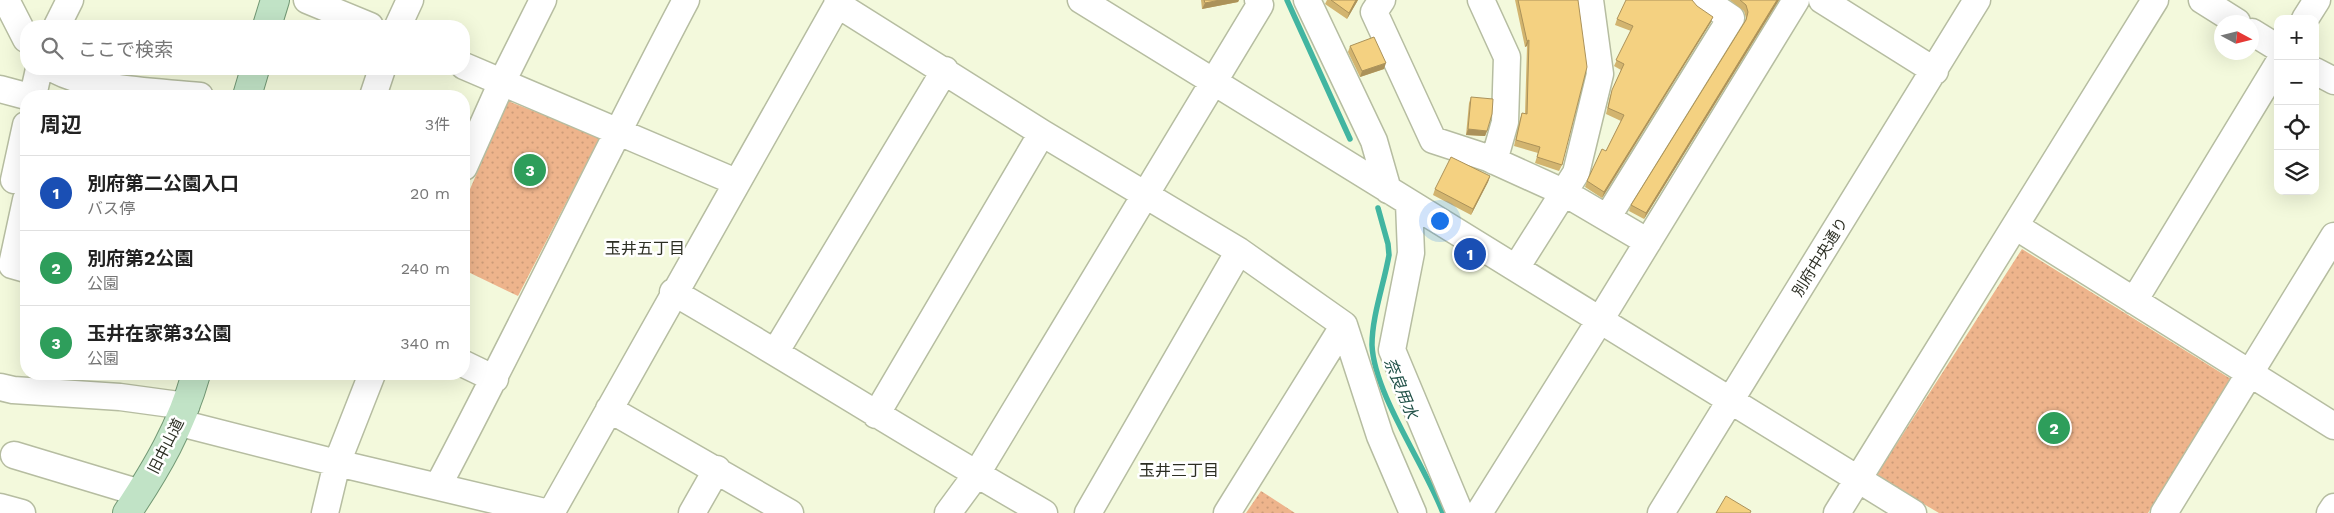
<!DOCTYPE html>
<html lang="ja">
<head>
<meta charset="utf-8">
<style>
	:root { --surface:#fff; --page:#f6f6f6; --text:#222; --muted:#767676; --line:#e0e0e0; --accent:#2563eb }
	body { margin:0; font-family:"Work Sans","Noto Sans JP",sans-serif; background:var(--page); color:var(--text) }
	.controls { position:absolute; right:15px; top:15px; display:grid; overflow:hidden; border-radius:10px; box-shadow:0 5px 20px #0002 }
	.controls button { width:45px; height:45px; display:grid; place-items:center; padding:0; border:0; border-bottom:1px solid var(--line); background:var(--surface); color:var(--text); font:25px sans-serif }
	.compass { position:absolute; left:2214px; top:15px; width:45px; height:45px; border-radius:50%; background:var(--surface); box-shadow:0 5px 20px #0002; rotate:97deg }
	.you { position:absolute; left:1439px; top:220px; width:18px; height:18px; margin:-12px; border:4px solid #fff; border-radius:50%; background:#1a73e8; box-shadow:0 0 0 8px #1a73e833 }
	.badge { display:grid; place-items:center; width:32px; height:32px; border-radius:50%; background:var(--accent); color:#fff; font-size:16px; font-weight:700 }
	.pin { position:absolute; translate:-50% -50%; border:2px solid #fff; box-shadow:0 1px 5px #0006 }
	.list { margin:0; padding:0; list-style:none }
	h2 { display:flex; justify-content:space-between; align-items:center; height:65px; margin:0; padding:0 20px; font-size:21px }
	h2 small { font-size:16px; font-weight:400; color:var(--muted) }
	.list li { display:grid; grid-template-columns:32px 1fr auto; gap:15px; align-items:center; box-sizing:border-box; height:75px; padding:0 20px; border-top:1px solid var(--line) }
	.list b { display:block; font-size:19px; white-space:nowrap }
	.list p { margin:0; font-size:16px; white-space:nowrap; color:var(--muted) }
	.list em { font-size:16px; font-style:normal; color:var(--muted) }
	.icon { flex:none; width:28px; height:28px; fill:none; stroke:currentColor; stroke-width:2; stroke-linecap:round; stroke-linejoin:round }
	.map { position:relative; flex:none; width:2334px; height:513px; overflow:hidden }
	.search { position:absolute; background:var(--surface); box-shadow:0 5px 20px #0002; left:20px; top:20px; width:450px; height:55px; display:flex; align-items:center; gap:12px; box-sizing:border-box; padding:0 18px; border-radius:20px; color:var(--muted); font-size:19px }
	.panel { position:absolute; background:var(--surface); box-shadow:0 5px 20px #0002; left:20px; top:90px; width:450px; height:290px; border-radius:20px }
	.map>svg:first-child { display:block }
	.park { fill:url(#park-dots) }
	.lines { fill:none; stroke-linecap:round; stroke-linejoin:round }
	.stream { stroke:#42b5a1; stroke-width:5.5 }
	.minor-casing { stroke:#b6bda1; stroke-width:29 }
	.major-casing { stroke:#729874; stroke-width:30 }
	.minor { stroke:#fff; stroke-width:26 }
	.major { stroke:#c1e3c6; stroke-width:28 }
	.wall { fill:#d2b46f }
	.shaded-wall { fill:#ab925a }
	.building { fill:#f4d181; stroke:#ab925a }
	.labels { text-anchor:middle; dominant-baseline:central; stroke-width:5; stroke-linejoin:round; paint-order:stroke }
	.street-label { font-size:15px; fill:#2c2e23; stroke:#fff }
	.neighbourhood-label { font-size:16px; fill:#2c2e23; stroke:#fff }
	.water-label { font-size:16px; font-style:italic; fill:#215148; stroke:#fff }
</style>
</head>
<body>
<div class="map">
<svg width="2334" height="513" viewBox="0 0 2334 513">
	<defs>
		<pattern id="park-dots" width="8" height="8" patternUnits="userSpaceOnUse" patternTransform="scale(1.25)"><rect width="8" height="8" fill="#eeb48c"/><path d="M2 2h.1M6 6h.1" fill="none" stroke="#cc9b78" stroke-width="1.8" stroke-linecap="round"/></pattern>
	</defs>
	<rect width="100%" height="100%" fill="#f3f9dc"/>
	<path class="park" d="M508,101L600,137L518,296L464,270V203Z
		M2022,249L2231,379L2148,513H1939L1876,476Z
		M1261,491L1295,513H1246Z"/>
	<g class="lines">
		<path class="stream" d="M1287,0L1350,139
			M206,93L225,96
			M1378,208L1388,244L1389,255C1384,284 1372,316 1372,345C1374,394 1425,465 1443,513"/>
		<defs>
			<path id="minor" d="M6,0L26,39
				M307,0L370,26
				M1081,0L1913,513
				M1307,0L1374,141L1388,190
				M1382,0L1374,12L1433,140L1488,158L1563,192L1648,242
				M1481,0L1507,57L1505,122L1494,161
				M1822,0L1935,71
				M2202,0L2237,22
				M837,4L1042,133L1239,251L1344,325L1380,436L1413,513
				M2305,19L2317,0
				M57,26L70,0
				M398,26L410,0
				M2252,32L2278,48
				M464,66L736,182
				M53,69C95,91 153,91 200,96
				M2315,71L2334,81
				M0,89L26,96
				M33,96L39,69
				M373,96L382,69
				M464,167L502,82L543,0
				M14,180L26,125
				M26,200L12,265L26,269
				M1409,203L1411,253L1392,350L1460,513
				M1607,218L1731,18L1704,0
				M2015,226L2334,426
				M1516,268L1576,173L1600,74L1590,0
				M673,292C798,364 919,442 1044,513
				M2134,301L2278,64
				M776,351L945,70
				M464,364L495,379
				M0,387L13,390L120,397L186,406
				M609,409L790,513
				M876,415L1042,133
				M180,423L337,463L549,513
				M14,455L140,493
				M438,486C523,325 601,161 686,0
				M0,507L22,513
				M325,513L337,463L372,374
				M551,513L840,0
				M692,513L717,469
				M948,513L976,475L1260,5L1258,0
				M1088,513L1239,251
				M1227,513L1344,325
				M1479,513L1600,320L1796,0
				M1661,513L1977,0
				M1837,513L2155,0
				M2164,513L2334,236
				M2330,513L2334,507"/>
			<path id="major" d="M267,26L275,0
				M247,96L255,69
				M127,513C157,468 181,427 196,374"/>
		</defs>
		<use href="#minor" class="minor-casing"/>
		<use href="#major" class="major-casing"/>
		<use href="#minor" class="minor"/>
		<use href="#major" class="major"/>
	</g>
	<path class="wall" d="M1201,0H1239L1238,2L1202,9Z
		M1327,0H1358L1347,19L1325,4Z
		M1515,0H1578L1562,165L1559,171L1535,163L1538,153L1514,146L1520,119L1522,113L1525,114L1527,46L1525,47Z
		M1730,0H1779L1644,219L1629,211L1631,205L1745,21L1746,18L1744,11Z
		M1617,19L1711,22L1602,198L1585,187L1587,181L1606,151L1621,121L1606,114L1610,96L1621,70L1614,66L1631,31L1615,25Z
		M1350,46L1384,69L1360,77L1348,52Z
		M1471,97L1487,131L1485,136L1466,135L1469,103Z
		M1490,176L1488,182L1471,215L1433,195L1435,189Z"/>
	<path class="shaded-wall" d="M1220,0H1239L1238,2L1202,9L1205,3Z
		M1356,0H1358L1347,19L1349,13Z
		M1777,0H1779L1644,219L1646,213Z
		M1713,17L1711,22L1602,198L1604,192Z
		M1529,40L1527,46L1525,47L1527,41Z
		M1386,63L1384,69L1360,77L1362,71Z
		M1468,129L1487,131L1485,136L1466,135Z
		M1490,176L1488,182L1471,215L1473,209Z"/>
	<path class="building" d="M1204,0H1220L1205,3Z
		M1331,0H1356L1349,13Z
		M1518,0H1578L1587,67L1562,165L1537,157L1540,147L1516,140L1522,113L1527,114L1529,40L1527,41Z
		M1626,0H1692L1697,6L1713,17L1604,192L1587,181L1602,149L1606,151L1624,115L1608,108L1612,90L1624,64L1616,60L1633,26L1617,19Z
		M1740,0H1777L1646,213L1631,205L1746,20L1748,12L1746,5Z
		M1374,37L1386,63L1362,71L1350,46Z
		M1471,97L1493,99L1492,114L1487,131L1468,129Z
		M1451,157L1490,176L1473,209L1435,189Z
		M1726,496L1751,511L1750,513H1716Z"/>
	<g class="labels">
		<g class="street-label">
			<text transform="translate(1820 257) rotate(-58)">別府中央通り</text>
			<text transform="translate(166 446) rotate(-63)">旧中山道</text>
		</g>
		<g class="neighbourhood-label">
			<text x="645" y="248">玉井五丁目</text>
			<text x="1179" y="470">玉井三丁目</text>
		</g>
		<g class="water-label">
			<text transform="translate(1401 388) rotate(68)">奈良用水</text>
		</g>
	</g>
</svg>
<div class="controls">
<button>+</button>
<button>−</button>
<button><svg class="icon" aria-label="locate" viewBox="0 0 24 24"><circle cx="12" cy="12" r="6"/><path d="M12 2v4M12 18v4M2 12h4M18 12h4"/></svg></button>
<button><svg class="icon" aria-label="layers" viewBox="0 0 24 24"><path d="M12 4l9 5-9 5-9-5zM3 14l9 5 9-5"/></svg></button>
</div>
<svg class="compass" viewBox="-18 -18 36 36"><path d="M0-13l5 13h-10z" fill="#e53935"/><path d="M0 13l5-13h-10z" fill="#767676"/></svg>
<div class="you"></div>
<div class="pin badge" style="left:1470px;top:254px;background:#1a4fb4">1</div>
<div class="pin badge" style="left:2054px;top:428px;background:#2e9e5b">2</div>
<div class="pin badge" style="left:530px;top:170px;background:#2e9e5b">3</div>
<div class="search"><svg class="icon" aria-label="search" viewBox="0 0 24 24"><circle cx="10" cy="10" r="6"/><path d="M15 15l6 6"/></svg>ここで検索</div>
<section class="panel">
<h2>周辺<small>3件</small></h2>
<ul class="list">
<li><span class="badge" style="background:#1a4fb4">1</span><div><b>別府第二公園入口</b><p>バス停</p></div><em>20 m</em></li>
<li><span class="badge" style="background:#2e9e5b">2</span><div><b>別府第2公園</b><p>公園</p></div><em>240 m</em></li>
<li><span class="badge" style="background:#2e9e5b">3</span><div><b>玉井在家第3公園</b><p>公園</p></div><em>340 m</em></li>
</ul>
</section>
</div>
</body>
</html>
